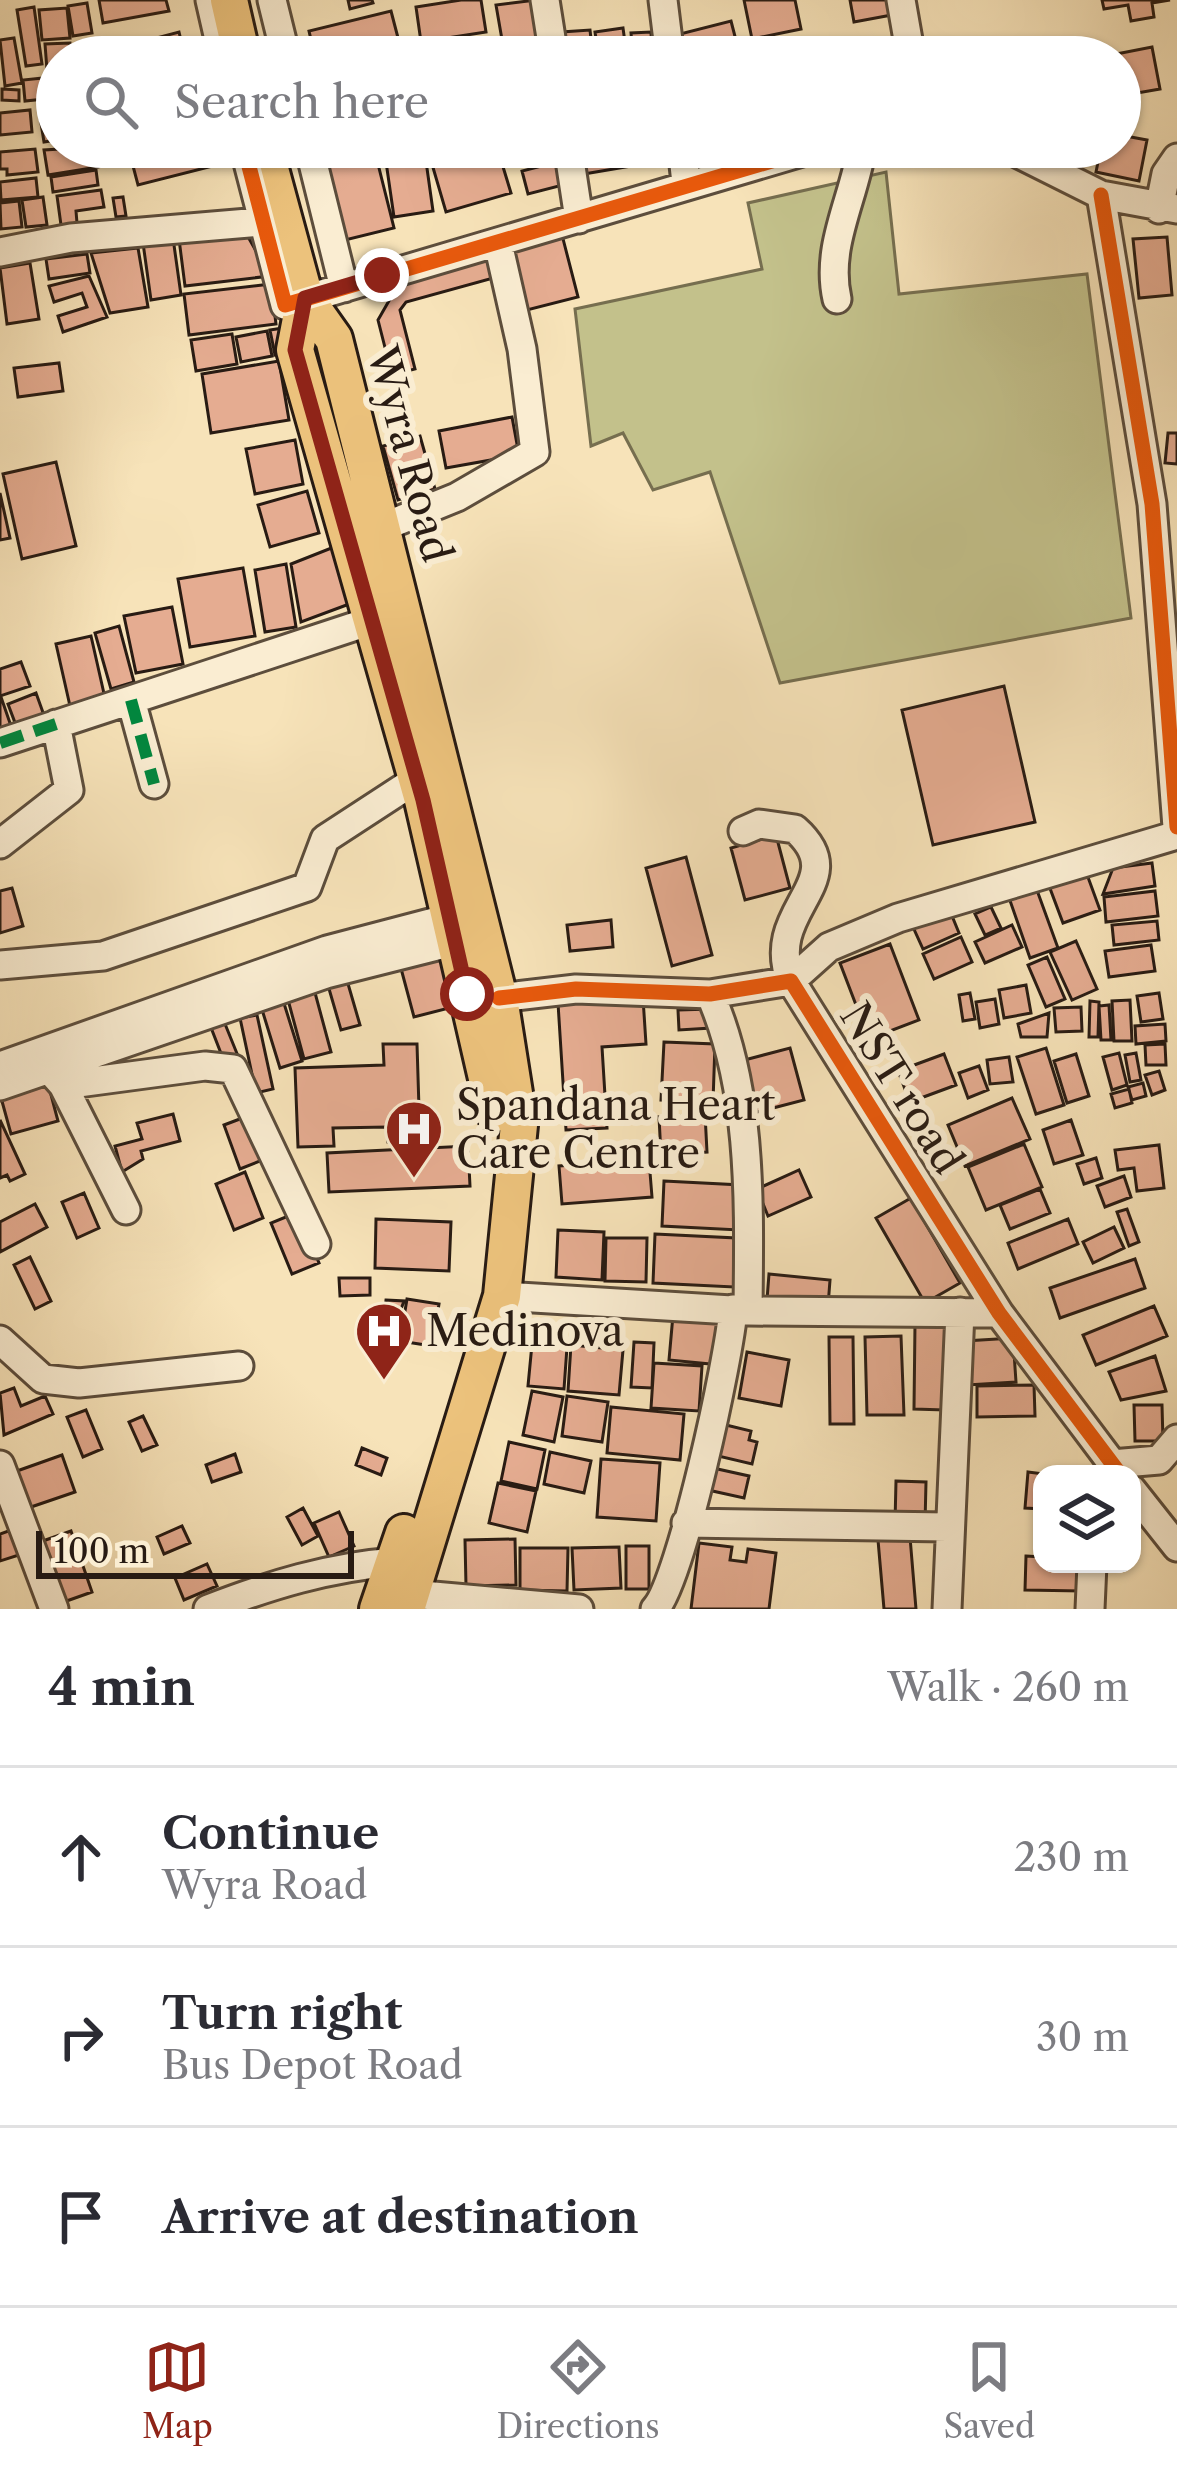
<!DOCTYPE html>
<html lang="en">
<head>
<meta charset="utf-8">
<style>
	:root { --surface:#fff; --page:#f2f2f3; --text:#2b2b33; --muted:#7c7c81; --line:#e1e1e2; --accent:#8f2418 }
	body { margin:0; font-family:"Libre Caslon Text",serif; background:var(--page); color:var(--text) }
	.controls { position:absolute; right:36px; bottom:36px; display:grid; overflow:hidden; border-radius:24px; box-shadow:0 3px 9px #0004 }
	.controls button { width:108px; height:108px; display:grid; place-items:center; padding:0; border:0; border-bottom:3px solid var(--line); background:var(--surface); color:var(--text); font:60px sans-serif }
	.scale { position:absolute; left:36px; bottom:30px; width:318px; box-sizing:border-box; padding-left:12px; border:6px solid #281b13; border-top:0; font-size:33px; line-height:42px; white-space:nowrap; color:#281b13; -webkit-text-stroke:9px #faedd2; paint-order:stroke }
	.stop { position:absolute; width:36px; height:36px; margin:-27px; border:9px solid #8f2418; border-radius:50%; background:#fff }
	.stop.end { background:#8f2418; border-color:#fff; box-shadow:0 3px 12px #0008 }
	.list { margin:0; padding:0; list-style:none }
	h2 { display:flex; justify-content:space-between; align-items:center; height:156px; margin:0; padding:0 48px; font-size:51px }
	h2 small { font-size:39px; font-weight:400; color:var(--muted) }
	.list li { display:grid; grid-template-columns:78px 1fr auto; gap:36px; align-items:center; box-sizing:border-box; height:180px; padding:0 48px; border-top:3px solid var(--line) }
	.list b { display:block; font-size:45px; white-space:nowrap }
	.list p { margin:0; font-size:39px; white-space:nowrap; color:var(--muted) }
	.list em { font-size:39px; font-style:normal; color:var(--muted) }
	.icon { flex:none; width:66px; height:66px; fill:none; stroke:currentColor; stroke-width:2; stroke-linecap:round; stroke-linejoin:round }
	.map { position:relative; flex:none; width:1177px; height:1609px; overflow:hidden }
	.search { position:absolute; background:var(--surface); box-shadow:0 3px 9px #0004; left:36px; right:36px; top:36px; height:132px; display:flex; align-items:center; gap:30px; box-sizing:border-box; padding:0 42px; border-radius:66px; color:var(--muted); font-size:45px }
	.sheet { height:696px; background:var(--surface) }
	nav { display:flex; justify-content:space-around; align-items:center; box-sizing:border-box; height:168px; border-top:3px solid var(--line); background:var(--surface); font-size:33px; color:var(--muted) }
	nav a { display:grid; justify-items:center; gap:6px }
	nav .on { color:var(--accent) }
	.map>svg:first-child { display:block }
	.garden { fill:#c3c18b; stroke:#766e4f; stroke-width:3 }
	.building { fill:#e5ac91; stroke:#281b13; stroke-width:3 }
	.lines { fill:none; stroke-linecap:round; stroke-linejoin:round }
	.minor-casing { stroke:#5c4d3c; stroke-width:33 }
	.major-casing { stroke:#281b13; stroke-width:42 }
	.minor { stroke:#faedd2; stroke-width:27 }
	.major { stroke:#ecc27c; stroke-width:36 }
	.quiet { stroke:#00873e; stroke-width:12; stroke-dasharray:24 12; stroke-linecap:butt }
	.cycleway-casing { stroke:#faedd2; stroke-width:22 }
	.cycleway { stroke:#e8590c; stroke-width:15 }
	.route { stroke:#8f2418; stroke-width:15 }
	.labels { text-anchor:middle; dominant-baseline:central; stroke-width:12; stroke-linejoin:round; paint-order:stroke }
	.street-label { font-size:42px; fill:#281b13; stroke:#faedd2 }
	.poi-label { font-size:42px; fill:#281b13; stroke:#faedd2; text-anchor:start }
</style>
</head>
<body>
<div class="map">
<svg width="1177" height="1609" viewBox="0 0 1177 1609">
	<rect width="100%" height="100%" fill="#f7e3b9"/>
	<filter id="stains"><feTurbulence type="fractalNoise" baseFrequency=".00167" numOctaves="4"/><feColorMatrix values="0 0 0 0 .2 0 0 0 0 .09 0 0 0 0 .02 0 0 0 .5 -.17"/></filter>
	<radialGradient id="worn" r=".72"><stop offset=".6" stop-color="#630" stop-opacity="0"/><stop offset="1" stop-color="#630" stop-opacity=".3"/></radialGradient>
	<path class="garden" d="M886,172L899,294L1087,274L1131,618L780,683L710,472L653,490L623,433L591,446L575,309L762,269L748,203Z"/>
	<path class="building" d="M99,0H166L169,11L103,23Z
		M348,0H372L373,3L350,9Z
		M461,0H481L486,32L421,42L416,7Z
		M536,0L546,57H505L496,5Z
		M744,0H795L801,29L752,39Z
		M850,0H895L897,14L854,22Z
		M1102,0H1170L1152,3L1154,17L1131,21L1128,5L1104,9Z
		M87,3L92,33L73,36L68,6Z
		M34,7L42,64L26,66L17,10Z
		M67,8L70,38L42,40L39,10Z
		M391,11L403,57H315L309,31Z
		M731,21L738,48L682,57L676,35Z
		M623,28L627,57H599L595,32Z
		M590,30L593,57H564L562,32Z
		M179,32L185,57H104L103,52Z
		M651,32L652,57H633L631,33Z
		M14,38L22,83L5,86L0,40Z
		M99,41L101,57H76L74,45Z
		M892,42L895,57H861L859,48Z
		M70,43L71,57H57V70H47L45,44Z
		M1152,47L1160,89L1120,96V57H1101Z
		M53,77L55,98L25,101L23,80Z
		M2,89L19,90V101L2,100Z
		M30,110L32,132L0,135V113Z
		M57,114V140L44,142L40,117Z
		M1120,135L1147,140L1139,181L1096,172L1101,147H1120Z
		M95,147L98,167L48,175L44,150Z
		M128,147H208L213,166L138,185Z
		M317,147H380L320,162Z
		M424,147L433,211L394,217L384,148Z
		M427,147H497L511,193L446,212Z
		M519,147H553L554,156L522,161Z
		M573,147H646L649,163L578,175Z
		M35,149L38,172L7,175V169H0V152Z
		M375,152L394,228L337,242L319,166Z
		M557,162L563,185L528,194L522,171Z
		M96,170L98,185L53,192L51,177Z
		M36,178L38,197L1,200L0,182Z
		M101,190L104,207L76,211L77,223L61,225L57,196Z
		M43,197L47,225L26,227L22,200Z
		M123,197L126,216L116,217L113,198Z
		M19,201L22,227L1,229L0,203Z
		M561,231L578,297L523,311L507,244Z
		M247,235L270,276L185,286L179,239Z
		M1167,237L1172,295L1139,298L1133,239Z
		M173,238L181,295L151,300L143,243Z
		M138,248L148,307L110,313L91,253Z
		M490,253L497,277L406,302L400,310L415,369L392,375L378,320L402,278Z
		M87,254L90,273L49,279L46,259Z
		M30,263L39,319L7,324L0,268Z
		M89,276L107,317L63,332L58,316L87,307L82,293L54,302L49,286Z
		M271,284L276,324L189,335L184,294Z
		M283,328L288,352L275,355L270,330Z
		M267,331L272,356L241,362L236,337Z
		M232,334L237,364L196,371L191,340Z
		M279,361L289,420L211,433L202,374Z
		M59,363L63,391L18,397L14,368Z
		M512,417L519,455L446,468L439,431Z
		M1168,433H1177V464L1165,463Z
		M420,436L435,489L398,500L383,446Z
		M295,440L303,484L255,494L246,449Z
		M56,462L76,546L22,559L3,474Z
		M307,491L319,533L270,547L258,505Z
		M0,493L10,538L0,540Z
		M339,545L360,600L301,622L291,564Z
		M286,564L296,627L265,632L255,570Z
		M243,568L255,636L190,647L178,579Z
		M172,607L183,664L136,673L124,616Z
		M119,626L134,682L111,689L95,633Z
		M91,636L105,698L70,706L56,644Z
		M21,662L30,686L0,696V669Z
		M1004,686L1035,822L933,845L902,710Z
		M36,693L45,718L17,728L8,704Z
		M1,697L11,726L0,730V698Z
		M776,835L790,888L745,900L731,848Z
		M686,857L712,955L672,966L646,868Z
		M1152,863L1155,886L1103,894L1113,868Z
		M1085,869L1100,910L1063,923L1048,883Z
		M1034,882L1058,948L1030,958L1007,892Z
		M12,888L23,926L0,933V891Z
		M1155,891L1158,916L1106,922L1104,897Z
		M991,907L1001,928L985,935L975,914Z
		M950,911L959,933L923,949L913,927Z
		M611,920L613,947L570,951L567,925Z
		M1157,921L1159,940L1114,945L1112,925Z
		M1012,925L1022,947L985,963L975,942Z
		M961,937L972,962L934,979L923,954Z
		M1076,941L1097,989L1072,1000L1050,952Z
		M890,944L919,1020L869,1039L840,963Z
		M1151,945L1155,971L1109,977L1105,951Z
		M442,949L457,1006L414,1017L399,961Z
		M1047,957L1065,999L1046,1007L1028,965Z
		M344,970L360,1025L341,1030L325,975Z
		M1026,985L1031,1013L1004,1018L999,990Z
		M314,989L331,1052L304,1059L287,996Z
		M970,993L975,1019L963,1021L959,995Z
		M1159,993L1163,1019L1141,1022L1137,996Z
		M282,997L302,1061L280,1068L260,1003Z
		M643,998L646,1044L602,1047L607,1128L566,1130L558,1003Z
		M995,999L999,1024L980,1028L976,1002Z
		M1130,1000L1132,1041H1114L1112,1001Z
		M1090,1001L1099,1002L1098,1037H1089Z
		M1109,1005L1111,1040H1101L1099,1006Z
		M1081,1007L1082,1031L1056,1032L1054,1008Z
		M711,1009V1028L679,1030L678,1010Z
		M1049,1013L1047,1037H1021L1018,1024Z
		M257,1015L273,1089L256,1093L240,1018Z
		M223,1019L238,1056L224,1061L210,1025Z
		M1165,1024L1166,1041L1136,1044L1135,1026Z
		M664,1042L715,1044L713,1102L661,1100Z
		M383,1044H417L420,1141L388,1142L387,1127L333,1128L334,1146L298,1147L295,1068L384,1065Z
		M1165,1044L1166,1065H1146L1145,1045Z
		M790,1048L804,1100L746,1115L733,1063Z
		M1046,1048L1064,1105L1036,1114L1017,1057Z
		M1119,1053L1127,1085L1112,1090L1103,1057Z
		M1136,1053L1141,1080L1130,1082L1125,1055Z
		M944,1054L956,1085L910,1102L898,1071Z
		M1076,1054L1089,1096L1067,1103L1054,1061Z
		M1009,1057L1013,1082L990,1084L987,1060Z
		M979,1066L988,1090L968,1098L959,1073Z
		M1159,1071L1165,1090L1152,1095L1145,1075Z
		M46,1076L58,1121L11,1134L0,1094Z
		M1143,1083L1146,1096L1132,1100L1128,1087Z
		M1129,1089L1132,1103L1115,1108L1111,1094Z
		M1012,1098L1030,1139L965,1166L948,1125Z
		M173,1114L180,1141L141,1151L143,1159L122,1172L115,1146L142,1139L137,1123Z
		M253,1114L270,1157L240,1169L224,1125Z
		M705,1114L707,1152L661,1155L659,1117Z
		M0,1120L25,1174L10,1181L7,1175L0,1178Z
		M1071,1120L1083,1155L1054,1164L1043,1130Z
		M1024,1144L1042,1187L986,1210L968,1167Z
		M1159,1145L1164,1188L1137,1191L1134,1168L1118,1170L1115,1150Z
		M468,1146L470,1186L329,1192L327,1153Z
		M1096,1158L1102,1178L1084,1184L1077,1164Z
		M649,1160L652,1197L562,1204L559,1166Z
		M799,1170L811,1197L768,1216L757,1189Z
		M245,1172L263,1218L234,1230L216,1184Z
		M1124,1176L1131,1197L1105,1207L1097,1186Z
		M664,1181L741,1185L739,1230L662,1226Z
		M1040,1189L1050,1213L1010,1229L1000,1205Z
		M84,1193L99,1228L77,1238L62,1202Z
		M911,1198L960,1283L925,1303L876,1218Z
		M35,1204L47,1227L0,1252V1222Z
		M1127,1209L1139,1242L1129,1246L1117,1212Z
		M298,1212L319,1263L292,1274L271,1223Z
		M376,1219L451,1222L449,1271L375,1268Z
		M1068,1219L1078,1244L1018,1269L1008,1243Z
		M1114,1227L1124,1248L1093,1263L1083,1242Z
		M558,1230L604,1232L602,1280L556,1277Z
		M655,1234L736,1238L734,1287L653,1283Z
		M606,1238H647L646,1282L605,1281Z
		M30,1257L51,1301L35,1309L14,1265Z
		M1135,1259L1145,1288L1060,1318L1050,1288Z
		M769,1274L830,1280L828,1306L767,1300Z
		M339,1278H370V1295L340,1296Z
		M407,1299L439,1304L432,1346L400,1341Z
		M386,1300L404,1301L400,1312L385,1311Z
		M1154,1306L1167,1336L1096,1365L1083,1335Z
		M673,1315L725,1320L721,1365L669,1360Z
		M915,1324H947L945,1410L914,1409Z
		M901,1336L904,1415H867L865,1337Z
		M829,1337H853L854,1424H830Z
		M1013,1338L1016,1382L967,1385L965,1341Z
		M634,1342L654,1343L652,1388L631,1387Z
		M532,1344L567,1347L564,1389L528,1386Z
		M571,1345L623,1350L619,1395L568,1391Z
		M747,1352L789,1360L781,1406L739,1398Z
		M1155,1356L1166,1391L1121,1400L1109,1372Z
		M654,1363L702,1366L699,1411L651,1408Z
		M1034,1385L1035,1416L977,1417V1386Z
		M14,1388L21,1406L45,1396L53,1414L4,1435L0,1393Z
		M532,1391L563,1397L554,1442L523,1435Z
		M567,1396L608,1402L602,1442L562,1436Z
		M1134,1405H1162L1163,1441H1135Z
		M611,1407L684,1414L680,1460L607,1453Z
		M86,1410L102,1449L83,1457L67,1417Z
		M143,1416L157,1445L142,1451L129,1422Z
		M726,1425L751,1431L749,1440L757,1442L752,1464L718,1456Z
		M509,1442L545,1450L537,1489L501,1481Z
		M362,1448L387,1458L381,1475L356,1465Z
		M550,1452L591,1461L584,1493L544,1484Z
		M235,1454L241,1472L212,1482L206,1465Z
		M62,1455L75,1492L31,1507L17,1471Z
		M601,1459L660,1463L656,1521L597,1517Z
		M704,1466L749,1476L744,1498L699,1488Z
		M1028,1472L1044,1474L1042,1509L1025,1508Z
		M896,1481L926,1482L925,1524L895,1523Z
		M498,1483L536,1491L527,1532L489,1523Z
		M303,1508L318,1536L302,1545L287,1517Z
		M339,1512L354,1546L329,1557L314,1523Z
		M1037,1520H1042V1548L1038,1549Z
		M182,1526L190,1543L164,1554L157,1537Z
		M14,1529L22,1554L0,1561V1534Z
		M71,1531L92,1592L61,1603L40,1542Z
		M910,1537L916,1609H884L878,1540Z
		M515,1539L516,1585L466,1586L465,1540Z
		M699,1543L732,1547L730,1560L746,1562L748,1549L776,1553L769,1609H691Z
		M626,1546H649V1589H626Z
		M619,1547L621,1588L574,1590L572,1548Z
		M520,1548H568L567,1591L520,1590Z
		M1026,1556L1042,1557V1564H1081V1591L1025,1590Z
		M207,1564L217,1586L184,1600L175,1578Z"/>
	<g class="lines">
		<defs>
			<path id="minor" d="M210,0L223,57
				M272,0L286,57
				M545,0L554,57
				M663,0L670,57
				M901,0L911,57
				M244,147L285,305L819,147
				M309,147L344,288
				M568,147L579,219
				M682,147L686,183
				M1005,147L1101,195L1177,209
				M1101,195L1152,504L1177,827
				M1159,209L1166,174L1177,158
				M0,252L71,238L260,222
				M837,299C825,246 854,199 862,147
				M383,527L457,497L535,452L522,349L498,243
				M131,700L154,784
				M0,743L389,615
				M743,831L759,824L795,829C855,882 762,909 791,981L829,947L898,918L1177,835
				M0,844L69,790L56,724
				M0,965L103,956L307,887L325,839L417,779
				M710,994C753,1091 749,1207 748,1311
				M499,998L576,989L710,994L791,981L999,1313L1120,1474
				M0,1066L327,950L468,913
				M48,1068L63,1085L205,1066L233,1069L316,1244
				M63,1085L126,1210
				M0,1086L326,974L453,942L473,932
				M502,1296L748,1311L999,1313
				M0,1340L43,1379L79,1383L239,1366
				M0,1465L54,1609
				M1108,1474L1112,1464L1159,1460L1177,1439
				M1132,1490L1177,1547
				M686,1523L947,1527
				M411,1594L579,1609
				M208,1609C270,1585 329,1567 395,1562
				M655,1609C681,1582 730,1355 733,1309
				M947,1609L960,1312
				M1090,1609L1092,1564"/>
			<path id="major" d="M229,0L242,57
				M264,147L305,298L334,339L499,998L519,1125L502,1296L406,1609
				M305,298L295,350L423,800L495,1113
				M378,1609L404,1533"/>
		</defs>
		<use href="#minor" class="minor-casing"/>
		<use href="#major" class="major-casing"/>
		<use href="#minor" class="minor"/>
		<use href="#major" class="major"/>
		<path class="quiet" d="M131,700L154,784
			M0,743L56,724"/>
		<defs>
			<path id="cycleway" d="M244,147L285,305L819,147
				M1101,195L1152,504L1177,827
				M499,998L576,989L710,994L791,981L999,1313L1120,1474"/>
		</defs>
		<use href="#cycleway" class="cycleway-casing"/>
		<use href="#cycleway" class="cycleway"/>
	</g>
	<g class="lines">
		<path class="route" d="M382,275L305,298L295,350L423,800L467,994"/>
	</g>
	<defs>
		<symbol id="hospital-pin" viewBox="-11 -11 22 30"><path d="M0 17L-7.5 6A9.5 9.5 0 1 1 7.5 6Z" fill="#8f2418" stroke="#faedd2"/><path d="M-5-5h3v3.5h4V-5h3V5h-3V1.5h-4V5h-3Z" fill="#fff"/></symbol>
	</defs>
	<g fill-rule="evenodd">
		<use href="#hospital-pin" x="381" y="1096" width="66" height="90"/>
		<use href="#hospital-pin" x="351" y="1298" width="66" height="90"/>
	</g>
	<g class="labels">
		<g class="street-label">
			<text transform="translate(410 454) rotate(75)">Wyra Road</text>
			<text transform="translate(902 1088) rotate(58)">NST road</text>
		</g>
		<g class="poi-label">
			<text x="456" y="1105">Spandana Heart<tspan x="456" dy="48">Care Centre</tspan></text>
			<text x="426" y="1331">Medinova</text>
		</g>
	</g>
	<rect width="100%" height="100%" filter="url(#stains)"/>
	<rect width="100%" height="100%" fill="url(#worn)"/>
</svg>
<div class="controls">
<button><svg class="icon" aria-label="layers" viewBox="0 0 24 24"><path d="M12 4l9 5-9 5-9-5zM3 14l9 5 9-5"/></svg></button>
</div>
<div class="scale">100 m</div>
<div class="stop" style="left:467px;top:994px"></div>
<div class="stop end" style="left:382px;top:275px"></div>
<div class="search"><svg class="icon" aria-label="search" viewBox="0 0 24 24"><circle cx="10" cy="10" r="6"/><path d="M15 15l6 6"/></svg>Search here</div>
</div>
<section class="sheet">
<h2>4 min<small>Walk · 260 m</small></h2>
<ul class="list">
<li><svg class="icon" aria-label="ahead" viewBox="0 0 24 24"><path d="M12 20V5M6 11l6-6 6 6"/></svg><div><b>Continue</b><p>Wyra Road</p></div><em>230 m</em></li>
<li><svg class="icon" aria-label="right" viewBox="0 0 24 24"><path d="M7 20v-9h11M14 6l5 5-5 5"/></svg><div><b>Turn right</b><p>Bus Depot Road</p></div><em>30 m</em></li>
<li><svg class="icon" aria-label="arrive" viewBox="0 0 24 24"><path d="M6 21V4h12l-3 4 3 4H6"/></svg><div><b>Arrive at destination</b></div></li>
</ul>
</section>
<nav>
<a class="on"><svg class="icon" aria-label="map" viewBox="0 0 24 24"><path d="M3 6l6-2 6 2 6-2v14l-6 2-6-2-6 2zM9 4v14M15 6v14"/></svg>Map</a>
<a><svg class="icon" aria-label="directions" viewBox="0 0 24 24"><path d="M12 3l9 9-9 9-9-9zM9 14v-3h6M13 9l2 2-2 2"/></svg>Directions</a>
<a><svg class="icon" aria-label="saved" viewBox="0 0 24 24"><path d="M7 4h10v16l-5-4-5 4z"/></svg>Saved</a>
</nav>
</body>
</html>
